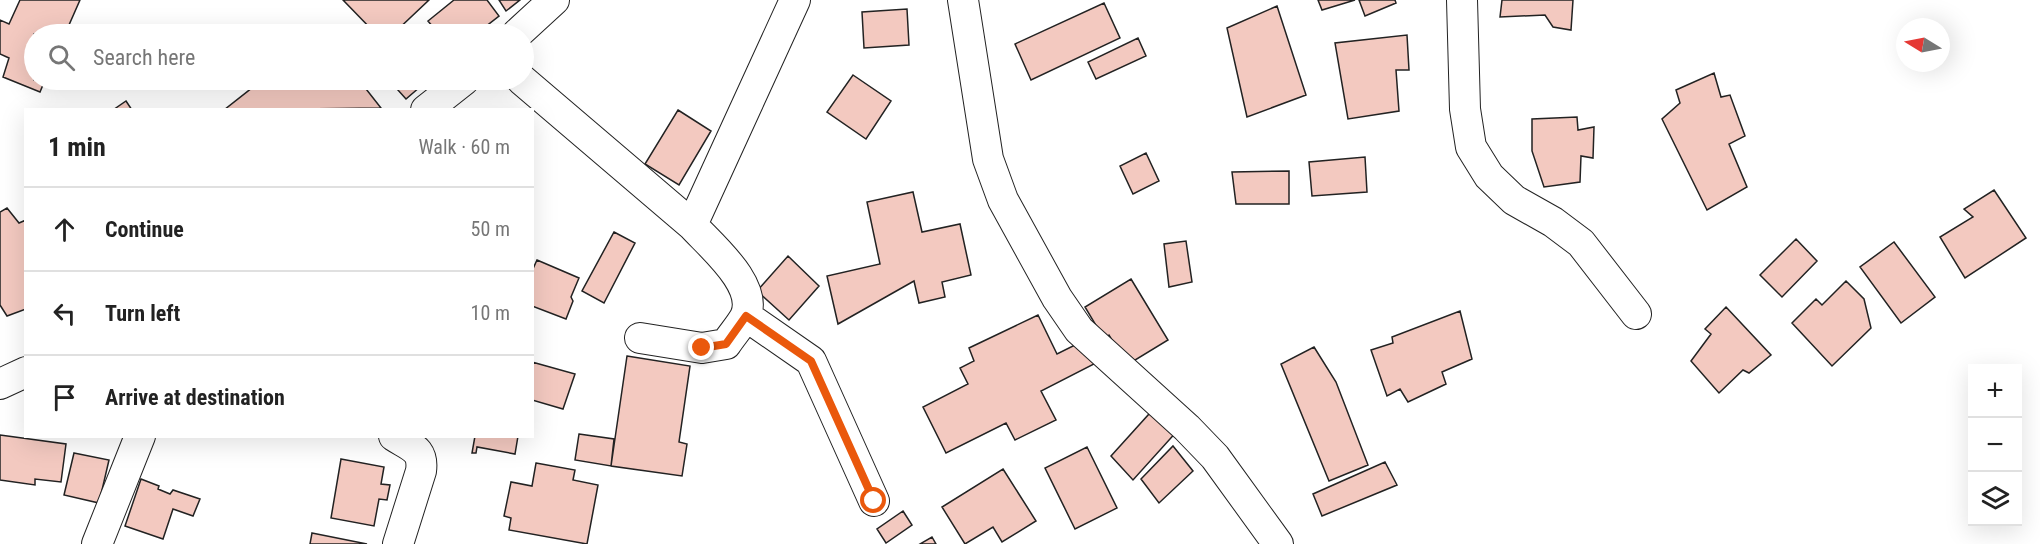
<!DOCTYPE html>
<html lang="en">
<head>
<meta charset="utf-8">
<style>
	:root { --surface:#fff; --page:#f2f2f2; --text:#222; --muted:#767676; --line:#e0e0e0 }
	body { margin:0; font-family:"Roboto Condensed",sans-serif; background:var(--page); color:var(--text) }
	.controls { position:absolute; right:18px; bottom:18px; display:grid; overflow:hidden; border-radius:0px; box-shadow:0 6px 24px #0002 }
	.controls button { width:54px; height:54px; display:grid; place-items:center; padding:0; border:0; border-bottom:2px solid var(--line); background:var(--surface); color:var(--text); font:30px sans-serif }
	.compass { position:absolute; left:1896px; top:18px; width:54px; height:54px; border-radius:50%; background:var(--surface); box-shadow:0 6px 24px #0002; rotate:280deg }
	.stop { position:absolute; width:18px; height:18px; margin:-14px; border:4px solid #ea580c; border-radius:50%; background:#fff }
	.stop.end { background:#ea580c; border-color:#fff; box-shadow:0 2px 6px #0008 }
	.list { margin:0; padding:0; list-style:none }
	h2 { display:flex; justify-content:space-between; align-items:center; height:78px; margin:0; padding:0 24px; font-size:26px }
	h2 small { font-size:20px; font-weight:400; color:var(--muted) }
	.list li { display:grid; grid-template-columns:39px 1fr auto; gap:18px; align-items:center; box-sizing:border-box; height:84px; padding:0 24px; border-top:2px solid var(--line) }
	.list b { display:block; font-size:22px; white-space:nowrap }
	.list em { font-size:20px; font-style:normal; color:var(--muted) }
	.icon { flex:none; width:33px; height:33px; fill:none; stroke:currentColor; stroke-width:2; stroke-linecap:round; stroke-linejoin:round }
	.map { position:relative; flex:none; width:2040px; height:544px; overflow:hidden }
	.search { position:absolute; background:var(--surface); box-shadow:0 6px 24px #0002; left:24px; top:24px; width:510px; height:66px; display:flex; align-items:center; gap:15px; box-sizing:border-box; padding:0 21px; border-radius:33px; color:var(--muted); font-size:22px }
	.panel { position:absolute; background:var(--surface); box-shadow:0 6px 24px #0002; left:24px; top:108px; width:510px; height:330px; border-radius:0px }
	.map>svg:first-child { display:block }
	.building { fill:#f3c9c0; stroke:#222; stroke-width:1.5 }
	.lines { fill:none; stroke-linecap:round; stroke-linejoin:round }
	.street-casing { stroke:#222; stroke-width:32 }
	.street { stroke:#fff; stroke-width:30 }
	.route { stroke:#ea580c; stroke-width:8 }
</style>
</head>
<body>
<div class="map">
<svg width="2040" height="544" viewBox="0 0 2040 544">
	<rect width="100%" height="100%" fill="#fff"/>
	<path class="building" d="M20,0H80L65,34H34V80H45L40,92L3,77L9,58L0,54V20L9,24Z
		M343,0H429L393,34H376Z
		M454,0H487L499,16L476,34H439L428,21Z
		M499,0H520L506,11Z
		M1318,0H1355L1322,10Z
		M1359,0H1395L1396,3L1365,16Z
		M1502,0H1573L1571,30L1553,27L1545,15L1500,17Z
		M1104,3L1120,38L1031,80L1015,44Z
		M1277,6L1306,95L1247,117L1227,28Z
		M907,9L909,45L864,48L862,12Z
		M1407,35L1409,70H1396L1399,111L1348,119L1335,43Z
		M1138,38L1146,56L1096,79L1088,62Z
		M1714,73L1721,97L1730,95L1745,136L1729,144L1747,187L1707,210L1662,119L1680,103L1676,90Z
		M853,75L891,101L866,139L827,112Z
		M262,80H359L381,108L224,110Z
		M389,80H428L406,99Z
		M126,101L132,110H113Z
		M678,110L711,131L679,185L645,164Z
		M1577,117L1578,130L1594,127L1593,158L1581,156L1580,182L1544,187L1532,151V119Z
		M1146,153L1159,181L1133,194L1120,166Z
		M1365,157L1367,192L1312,196L1309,162Z
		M1289,171V204H1236L1232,172Z
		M1994,190L2026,238L1965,278L1940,237L1973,217L1964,209Z
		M913,192L922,232L960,224L971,275L942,282L945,297L919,303L914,281L838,324L827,276L880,264L867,202Z
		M7,208L19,223L26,220V309L7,316L0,305V212Z
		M614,232L635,243L604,303L582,291Z
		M1796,239L1817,261L1782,297L1760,275Z
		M1186,241L1192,282L1169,287L1164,244Z
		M1894,242L1935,297L1901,323L1860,267Z
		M788,256L819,286L789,320L757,291Z
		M537,260L579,278L571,297L573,301L566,319L532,306V271Z
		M1131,279L1168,340L1127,365L1109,335L1104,339L1085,307Z
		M1846,281L1864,299L1871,328L1832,366L1792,323L1816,299L1822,305Z
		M1726,307L1771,355L1749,373L1743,370L1719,393L1691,361L1711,334L1705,329Z
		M1460,311L1472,359L1442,372L1446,384L1408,402L1400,389L1387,396L1371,350L1393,343L1392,337Z
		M1038,315L1057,354L1083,341L1094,364L1041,391L1056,420L1015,440L1006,423L946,453L923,407L968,384L960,368L974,361L969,348Z
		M1314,347L1336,382L1368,465L1329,481L1281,364Z
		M627,356L690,366L679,442L687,444L682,476L611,466Z
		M532,362L575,374L563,409L532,400Z
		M1149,414L1179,429L1133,480L1111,456Z
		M579,434L614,439L611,466L575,460Z
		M0,435L66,444L61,482L35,479V485L0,480Z
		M475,436H518L515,454L477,447L476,453H472Z
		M1173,446L1193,471L1159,503L1141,479Z
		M1087,447L1117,508L1075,529L1045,468Z
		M74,453L109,460L99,503L64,495Z
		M341,459L384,467L381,484L390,485L387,500L379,499L374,526L331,518Z
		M1385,462L1397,485L1322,516L1313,494Z
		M536,463L575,470L573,480L598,485L587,544L509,530L511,518L504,516L511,482L532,486Z
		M1003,469L1036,521L1002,542L993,527L965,544L942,507Z
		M141,479L159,486L158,489L170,494L173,490L200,499L193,516L173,509L163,539L125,526Z
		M903,511L912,525L886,543L877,529Z
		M312,533L367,544H310Z
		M932,537L936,544H920Z"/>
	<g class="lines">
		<defs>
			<path id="street" d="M963,0L988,159L1003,200L1057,298L1079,330L1187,428L1215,457L1278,544
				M1462,0L1465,109L1471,147L1489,176L1514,200L1553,222L1581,243L1636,314
				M517,34L554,0
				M522,80L692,225L795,0
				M426,110L464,80
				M746,316L811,361L874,501
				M640,338L702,348L726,344C732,335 740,326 745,317C760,286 711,246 692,225
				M0,384L26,372
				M394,436C411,447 424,449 421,471L398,544
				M97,544L140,436"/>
		</defs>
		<use href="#street" class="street-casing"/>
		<use href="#street" class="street"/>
	</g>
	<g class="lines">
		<path class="route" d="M702,348L726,344L746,316L811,361L874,501"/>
	</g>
</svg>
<div class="controls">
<button>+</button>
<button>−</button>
<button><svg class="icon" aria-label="layers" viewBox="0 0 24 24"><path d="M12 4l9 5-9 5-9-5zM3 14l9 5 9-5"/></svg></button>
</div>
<svg class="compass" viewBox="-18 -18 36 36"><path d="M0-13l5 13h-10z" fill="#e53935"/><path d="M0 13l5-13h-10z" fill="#767676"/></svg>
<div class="stop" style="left:874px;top:501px"></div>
<div class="stop end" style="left:702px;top:348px"></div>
<div class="search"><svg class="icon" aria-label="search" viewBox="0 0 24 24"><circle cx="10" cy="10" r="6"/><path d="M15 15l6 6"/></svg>Search here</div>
<section class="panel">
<h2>1 min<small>Walk · 60 m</small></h2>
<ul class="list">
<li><svg class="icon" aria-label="ahead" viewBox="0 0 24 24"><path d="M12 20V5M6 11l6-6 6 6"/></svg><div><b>Continue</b></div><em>50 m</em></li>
<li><svg class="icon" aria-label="left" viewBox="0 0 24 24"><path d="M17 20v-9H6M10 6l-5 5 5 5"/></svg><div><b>Turn left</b></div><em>10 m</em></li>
<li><svg class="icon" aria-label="arrive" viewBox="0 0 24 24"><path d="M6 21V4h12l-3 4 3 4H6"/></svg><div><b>Arrive at destination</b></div></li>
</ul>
</section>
</div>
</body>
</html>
